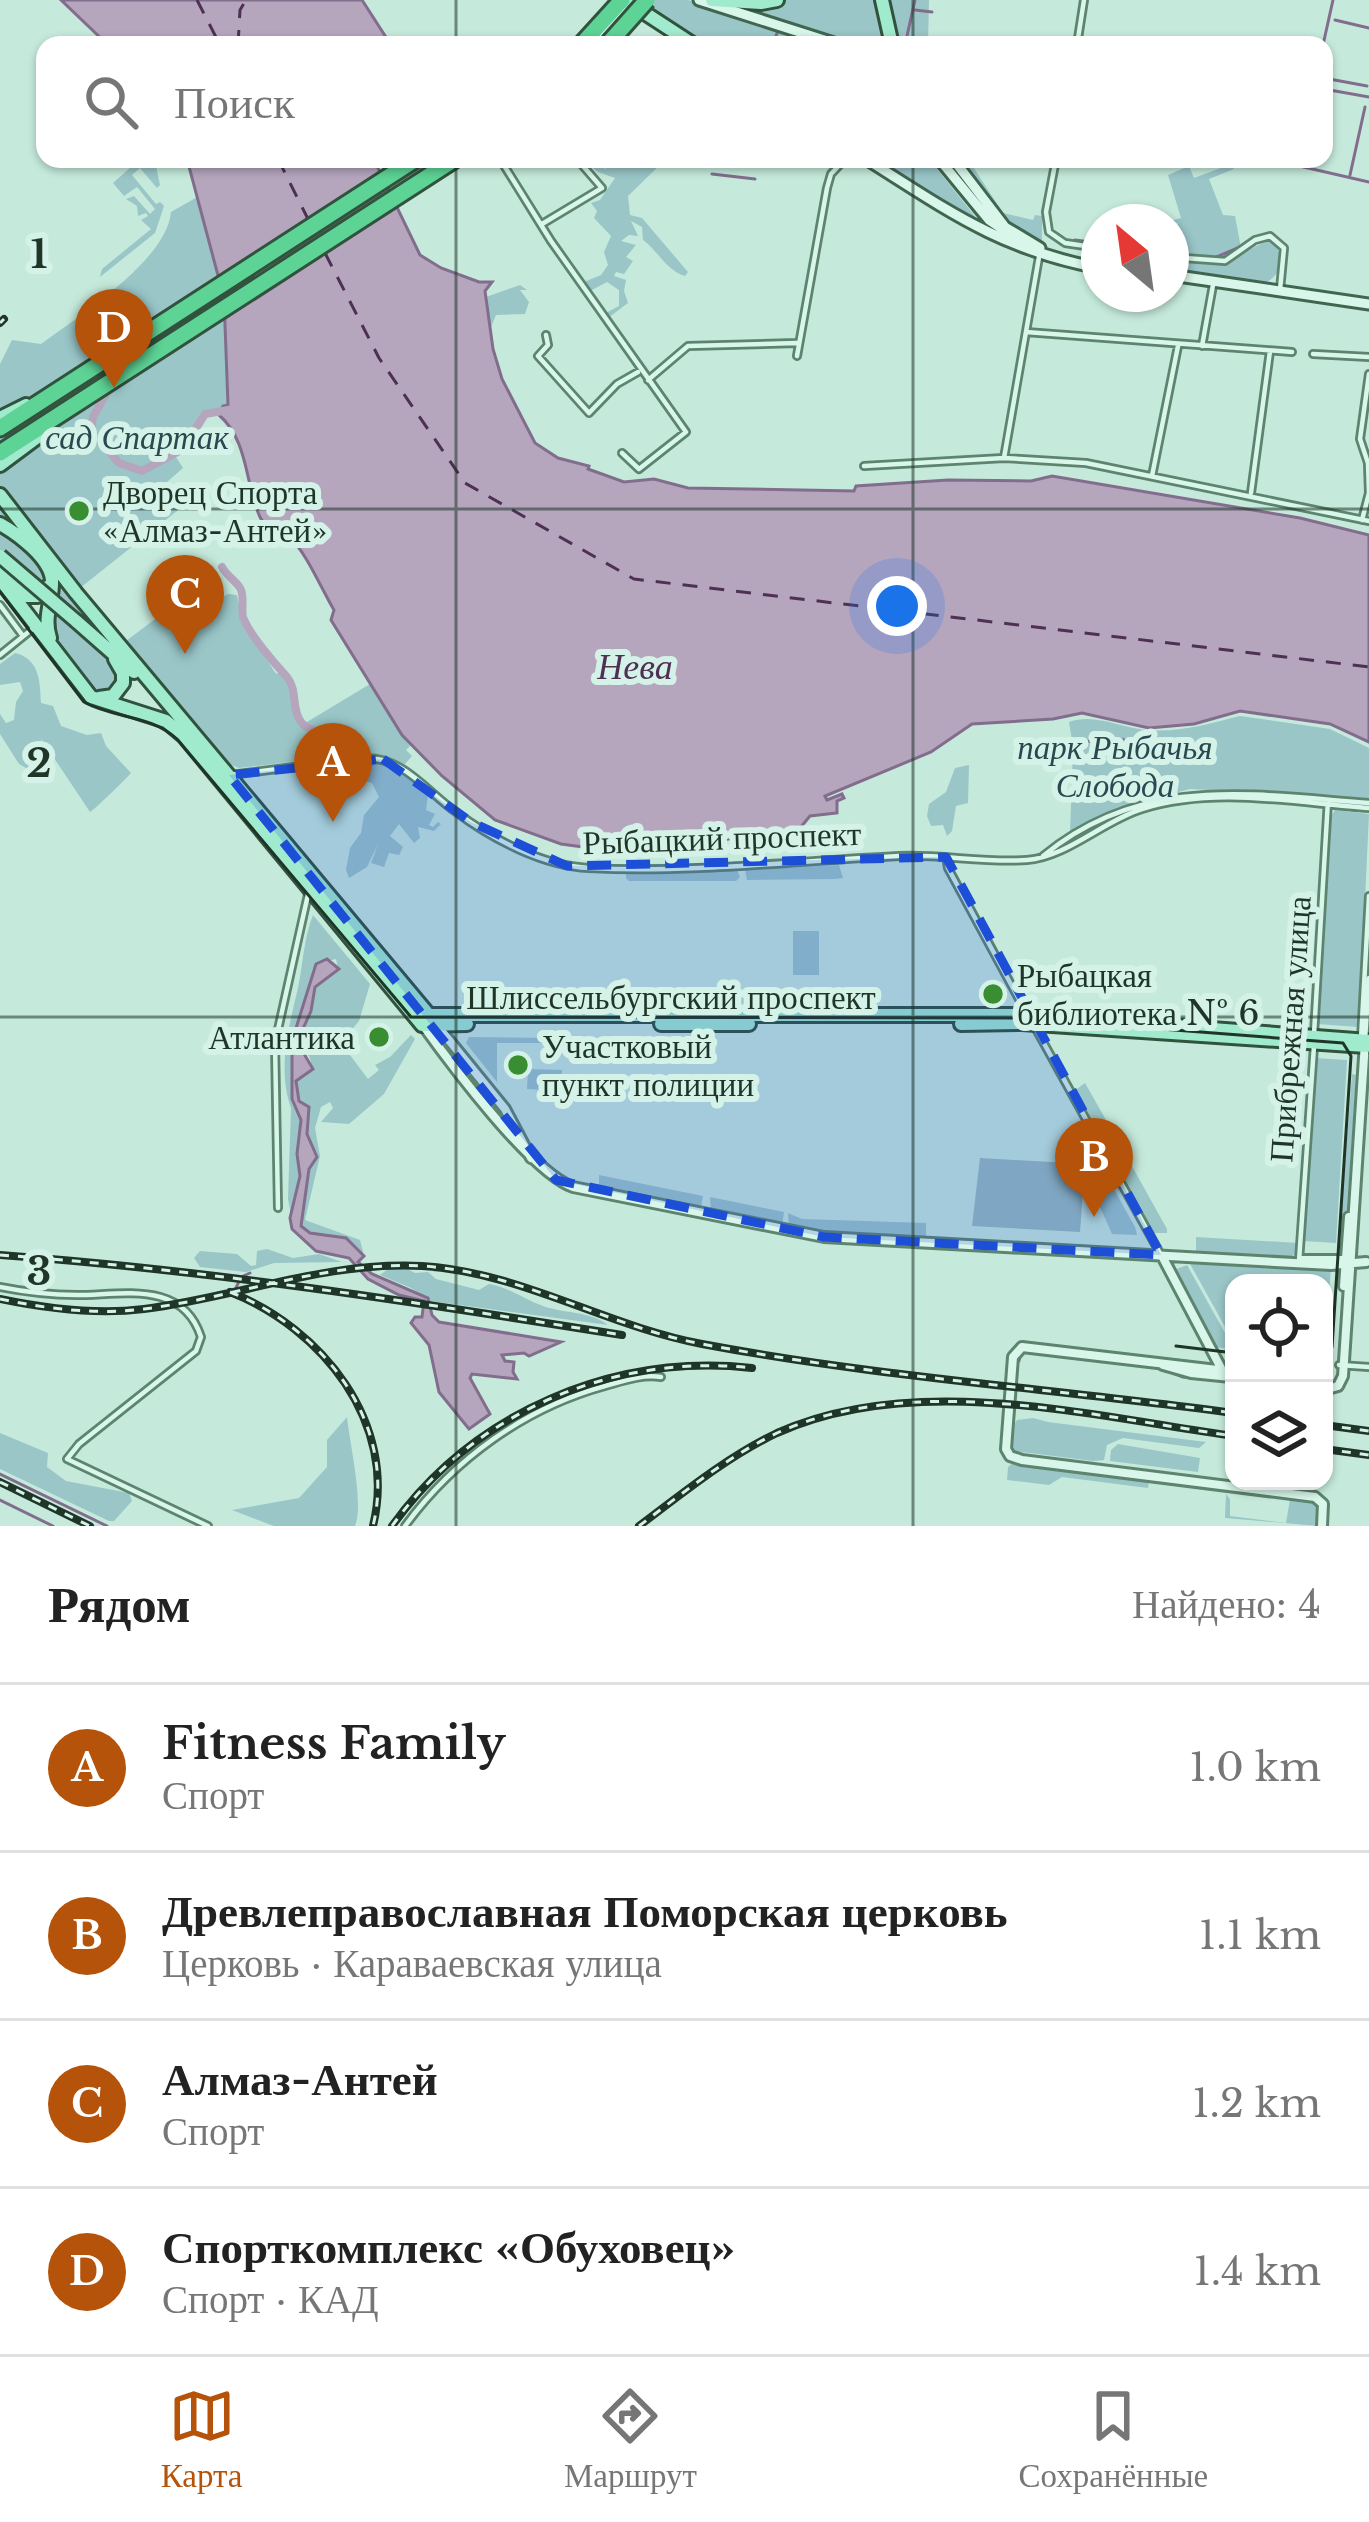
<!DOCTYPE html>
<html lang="ru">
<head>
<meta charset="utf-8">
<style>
	:root { --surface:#fff; --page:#f6f6f6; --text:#222; --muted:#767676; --line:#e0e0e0; --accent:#b45309 }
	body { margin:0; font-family:"Libre Baskerville",serif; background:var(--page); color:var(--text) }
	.controls { position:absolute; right:36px; bottom:36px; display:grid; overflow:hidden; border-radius:24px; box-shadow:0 3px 9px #0004 }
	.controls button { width:108px; height:108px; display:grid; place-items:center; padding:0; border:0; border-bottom:3px solid var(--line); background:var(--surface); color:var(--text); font:60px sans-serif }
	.compass { position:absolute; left:1081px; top:204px; width:108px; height:108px; border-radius:50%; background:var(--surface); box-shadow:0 3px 9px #0004; rotate:331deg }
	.you { position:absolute; left:897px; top:606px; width:42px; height:42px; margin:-30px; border:9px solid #fff; border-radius:50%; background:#1a73e8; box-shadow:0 0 0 18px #1a73e833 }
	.badge { display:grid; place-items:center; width:78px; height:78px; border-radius:50%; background:var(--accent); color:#fff; font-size:39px; font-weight:700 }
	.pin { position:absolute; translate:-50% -99px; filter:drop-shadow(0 3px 6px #0008) }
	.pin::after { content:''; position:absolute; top:63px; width:42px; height:36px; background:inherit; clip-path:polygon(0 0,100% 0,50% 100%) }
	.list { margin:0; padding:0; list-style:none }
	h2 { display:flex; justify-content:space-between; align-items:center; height:156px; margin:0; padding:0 48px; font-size:51px }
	h2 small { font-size:39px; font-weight:400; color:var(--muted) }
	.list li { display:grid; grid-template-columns:78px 1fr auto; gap:36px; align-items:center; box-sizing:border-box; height:168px; padding:0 48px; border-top:3px solid var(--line) }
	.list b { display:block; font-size:45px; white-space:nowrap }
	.list p { margin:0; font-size:39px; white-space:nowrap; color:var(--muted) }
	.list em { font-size:39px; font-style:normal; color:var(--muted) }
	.icon { flex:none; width:66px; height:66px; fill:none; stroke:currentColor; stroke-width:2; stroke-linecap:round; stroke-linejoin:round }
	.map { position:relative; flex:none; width:1369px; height:1526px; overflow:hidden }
	.search { position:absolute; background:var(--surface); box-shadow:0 3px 9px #0004; left:36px; right:36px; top:36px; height:132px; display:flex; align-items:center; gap:30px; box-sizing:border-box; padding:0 42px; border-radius:24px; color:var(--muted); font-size:45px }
	.sheet { height:828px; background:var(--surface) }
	nav { display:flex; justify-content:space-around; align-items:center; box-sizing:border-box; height:168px; border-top:3px solid var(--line); background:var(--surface); font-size:33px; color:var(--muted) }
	nav a { display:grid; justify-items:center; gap:6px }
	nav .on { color:var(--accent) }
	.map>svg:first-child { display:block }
	.green { fill:#9ac6c8 }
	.cemetery { fill:#98bcbd }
	.water { fill:#b5a6be; stroke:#826e8c; stroke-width:3 }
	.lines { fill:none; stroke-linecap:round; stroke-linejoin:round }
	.stream { stroke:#826e8c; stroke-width:3 }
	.river { stroke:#b5a6be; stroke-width:8 }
	.ferry { stroke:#4e3054; stroke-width:3; stroke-dasharray:15 12; stroke-linecap:butt }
	.minor-casing { stroke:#5d846e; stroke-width:10 }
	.tertiary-casing { stroke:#5d846e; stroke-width:14 }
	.secondary-casing { stroke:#406650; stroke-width:15 }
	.primary-casing { stroke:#31523d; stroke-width:18 }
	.motorway-casing { stroke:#31523d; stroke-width:21 }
	.minor { stroke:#d8f6ea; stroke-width:4.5 }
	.tertiary { stroke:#d8f6ea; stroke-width:8 }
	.secondary { stroke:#d8f6ea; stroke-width:9 }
	.primary { stroke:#a0eacd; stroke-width:12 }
	.motorway { stroke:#5dd395; stroke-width:15 }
	.tram { stroke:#1f3528; stroke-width:3 }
	.rail-casing { stroke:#1f3528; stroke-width:8 }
	.rail { stroke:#d4f2e7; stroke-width:3; stroke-dasharray:9; stroke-linecap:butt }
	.primary-bridge-casing { stroke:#31523d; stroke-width:18; stroke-linecap:butt }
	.motorway-bridge-casing { stroke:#31523d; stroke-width:21; stroke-linecap:butt }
	.primary-bridge { stroke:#a0eacd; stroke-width:12 }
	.motorway-bridge { stroke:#5dd395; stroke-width:15 }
	.marked { fill:#1d4ed8; fill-opacity:0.2; stroke:#1d4ed8; stroke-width:9; stroke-dasharray:24 15; stroke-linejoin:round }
	.grid { fill:none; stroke:#1f3528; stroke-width:3; stroke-opacity:0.55 }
	.poi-dot { fill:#3a8e32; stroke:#d4f2e7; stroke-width:4.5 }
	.labels { text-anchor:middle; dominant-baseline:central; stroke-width:12; stroke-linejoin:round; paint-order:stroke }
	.park-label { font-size:33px; font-style:italic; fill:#284950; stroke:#d4f2e7 }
	.poi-label { font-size:33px; fill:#1f3528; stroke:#d4f2e7; text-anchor:start }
	.street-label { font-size:33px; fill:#1f3528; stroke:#d4f2e7 }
	.water-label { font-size:36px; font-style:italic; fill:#4e3054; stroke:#d4f2e7 }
	.grid-label { font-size:39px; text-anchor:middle; font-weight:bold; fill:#1f3528; stroke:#d4f2e7; stroke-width:12; stroke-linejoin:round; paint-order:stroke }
</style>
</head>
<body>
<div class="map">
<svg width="1369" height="1526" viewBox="0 0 1369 1526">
	<rect width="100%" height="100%" fill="#c5eadc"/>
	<path class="green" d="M630,0H688L816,37L832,45H700Z
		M786,0H874L885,45H845L817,32L729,6H762Z
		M887,0H929L928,45H900Z
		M140,159L155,161L160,185L157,188L140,168L132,175L156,204L160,202L164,206L155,233L100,277L102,269L151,229L141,220L148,216L146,213L138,216L137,206L126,199L134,196L150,214L155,209L137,187L124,196L113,183Z
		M582,159H591L605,169L616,159H666L628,196L630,215L642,218L688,272L685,276C667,271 658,251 643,240L642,227L631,221L638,236L629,235L621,241L636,245L626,257L633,261L624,274L616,272L614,276L626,280L624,291L628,303L608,318L604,314L619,306V290L607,282L590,291L584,282L601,275L608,265L604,252L611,236L594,218L597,211L591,203L600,200L615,178L598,172Z
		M875,159H929L986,230L945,208Z
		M957,159H968L1003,213L1033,220L1035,215L1042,216V246L1013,231Z
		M1232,164L1234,169L1209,179L1223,215L1235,216L1241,248L1213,259L1171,255V231L1177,229L1178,223L1167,222L1181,218L1168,175L1189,166L1194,178Z
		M199,196L224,298L228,406L206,417L185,447L174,454L183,468L167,482L182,507L80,588L0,488V364L12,340L41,344C78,317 167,260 171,212Z
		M1271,239L1281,249C1282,265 1280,274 1267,282L1171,272V261L1218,265Z
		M520,285L527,290H520L529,302L525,314L496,315L491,327L486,297Z
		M0,499L18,524L12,529L46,578L45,585L30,594L0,559Z
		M54,578H60L85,608L68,626L106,658L121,677L111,692L97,693L91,689L53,640Z
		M228,594L237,595C242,623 257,642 271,666C280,682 274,665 286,679C296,692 291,712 302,725L370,684L410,746L406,750L412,756L405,764L370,753L239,768L226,763L126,641L175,604L188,617Z
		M15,653C40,659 40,682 41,703L53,706L61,726L87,735L101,733L106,746L131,773C126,779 94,810 90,812L54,758L44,759L42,738L36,759L40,766L35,773L19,764L0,734V714L6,723L14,720L16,702L23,691L20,682L0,685V664Z
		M1240,716L1330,729L1369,748V799L1190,789L1117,808L1070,834L1073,746L1069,722C1094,713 1119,727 1145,730C1178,733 1208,724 1240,716Z
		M371,762L399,771L428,795L426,810L435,814L429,825L433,827L438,822L441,824L434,831L418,827L420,838L414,843L399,824L390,836L403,847L399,855L389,853L384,867L371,863L378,844L367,867L349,878L346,870L350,848L361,833L364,815L379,797L372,783L349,776L337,777L336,768Z
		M969,765L968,803L956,806L952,831L947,836L943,825L931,826L927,816L929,804L946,792L955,768Z
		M1335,810L1369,814L1359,1027L1317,1024L1330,818Z
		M839,865L843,878L835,879L747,880L745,870Z
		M737,870L740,877L736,881H629L626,878V874Z
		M313,915L370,984L359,1021L341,1043L368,1079L379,1070L375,1065L390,1057L411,1035L415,1039L384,1094L349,1124L321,1122L333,1108L330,1102L321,1107L315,1128L320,1156L305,1220L360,1240L364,1256L338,1237L310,1233L301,1226L309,1169L315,1152L307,1134L309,1109L299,1101L296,1081L313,1069L309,1056L299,1050V1035L311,1011L315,987L338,969L336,959L316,964L292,1041V1099L301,1120L297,1154L300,1176L291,1215L288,1199L291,1108C277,1069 289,1026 298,988C303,963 304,938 313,915Z
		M793,931H819V975H793Z
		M469,1037L549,1038V1043H497V1082L466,1043Z
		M1315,1058L1347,1060L1336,1243L1303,1241Z
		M528,1069L562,1070L560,1092L565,1095L564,1100L557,1097L547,1101L544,1090L527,1089Z
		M1352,1074L1356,1075L1345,1245L1339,1243Z
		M1085,1083L1126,1155L1116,1161L1074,1091Z
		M1128,1159L1167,1229V1233H1153L1116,1166Z
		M1100,1164L1135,1227L1137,1235L1112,1234L1096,1198L1107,1190L1093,1168Z
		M599,1175L703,1196L701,1207L599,1188Z
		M710,1197L784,1212L782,1225L711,1211Z
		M788,1213L802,1219L926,1223V1237L824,1233L789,1226Z
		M1196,1237L1298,1243L1297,1253L1290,1257L1196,1252Z
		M267,1249L293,1258L319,1254L342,1262L274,1263L246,1272L200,1267L194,1258L200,1251L237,1254L251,1266L256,1265L257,1251Z
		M1189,1262L1331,1269L1324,1350V1283H1234V1343Z
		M1187,1265L1234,1349V1350L1216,1347L1174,1270Z
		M406,1268L415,1273L428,1272L436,1279L479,1290L489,1284C511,1288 523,1299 543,1306C566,1314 590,1311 608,1325L430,1301L411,1288L380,1275L388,1269Z
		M347,1417C350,1445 364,1504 355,1526H274L232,1510L299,1498L327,1467V1440Z
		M1033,1418L1048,1422L1206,1442L1199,1448L1123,1438L1107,1445L1104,1460L1093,1461L1014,1451C1008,1442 1011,1429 1017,1420Z
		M0,1433L48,1453L47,1467L66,1481L129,1493L132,1501L114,1521H109L0,1469Z
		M1118,1444L1200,1458L1198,1472L1110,1461L1111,1450Z
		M1014,1462L1146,1479L1149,1482L1148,1488L1062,1477L1049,1485L1007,1480L1008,1467Z
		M1226,1494L1230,1499V1516L1286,1523L1290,1499L1315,1500L1319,1507L1318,1526L1225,1518Z"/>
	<path class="cemetery" d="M980,1158L1085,1164L1080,1232L972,1226Z"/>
	<path class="water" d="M61,0H362L391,45H108Z
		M187,159H382L376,164L420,255L441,268L479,282H492L485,291L493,349L502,379L535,443L558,458L589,466L588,469L624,482L654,479L688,488L854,491L856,486L948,480L1031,481L1052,476L1300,518L1369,535V742L1330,724L1240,711L1194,724L1149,728L1082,713L1053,719L972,724L931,752L825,796L827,800L842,794L844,798L837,801V813L810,816L800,828L671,848L605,850L561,844L495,820L442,776L402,735L331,620L334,610C323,592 305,550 290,538C279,529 267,532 260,517C245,485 249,441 219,415L223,406L228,405L224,298Z
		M327,959L339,969L315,987L311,1011L297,1042L313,1069L296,1081L299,1101L309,1107L307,1134L317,1157L309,1169L301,1226L310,1233L346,1238L364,1256L358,1262L372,1274L428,1298L432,1315L439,1322L561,1342L529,1356L524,1353L502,1355L505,1361L514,1362L513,1372L517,1379L472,1374L470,1378L490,1414L469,1429L439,1392L429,1345L411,1323L415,1317H422L424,1301L399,1295L368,1279L349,1258L316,1251L292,1229L290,1218L300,1176L297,1154L301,1120L292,1099V1041L316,964Z"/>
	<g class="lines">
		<path class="stream" d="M915,10L932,12
			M1335,20L1369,28
			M772,45L778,31
			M905,45L915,0
			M1323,45L1333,0
			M1324,78L1367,86
			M1324,89L1369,97
			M1296,159L1295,165L1369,182
			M712,174L755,179
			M1350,175L1365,107
			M1075,240L1099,243
			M1171,253L1199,257
			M1214,258L1240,247
			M1079,744L1103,737L1125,740
			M235,1290L241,1277L250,1273
			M1019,1361L1021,1353L1027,1351
			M1156,1366L1183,1377L1206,1379
			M0,1474L107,1526
			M0,1500L53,1526"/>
		<path class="river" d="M111,385L93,417L91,431L119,463L142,471L183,449L205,414L234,409
			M222,567C226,575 237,582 240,588C245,595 241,609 243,617C249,634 275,664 287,677C298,690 291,709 301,722C320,745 350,712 363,752"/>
		<path class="ferry" d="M197,0L220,45
			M238,45L240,10L246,0
			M278,159L310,223
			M325,253L379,358L465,483L634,579L1369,667"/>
		<defs>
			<path id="minor" d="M591,45L629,6
				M1077,45L1084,0
				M500,159L551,241L686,432L639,469L622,453
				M1056,159L1046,212L1049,232L1065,243L1099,248
				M542,224L602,188L577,159
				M1171,257L1225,261L1255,240L1270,236L1284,248L1280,290
				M1026,332L1292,352
				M546,335L548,345L538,356L589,413L617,384L638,372
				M1202,346L1213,285
				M1313,354L1369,357
				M797,356L827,188L831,174L845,159
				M648,380L688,346L797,343
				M1004,458L1039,257
				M864,466L1004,458L1086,463L1369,521
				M1152,476L1178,346
				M1251,493L1270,351
				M1362,520L1369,493L1368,463L1360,439L1369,374
				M0,605L23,636
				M0,655L36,626
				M230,775L364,758C404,757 426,791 456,812C492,839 543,866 589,868C692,873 796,861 899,856C941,854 984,863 1027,860C1067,857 1103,821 1142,809C1214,786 1296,803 1369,808
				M1043,856C1143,774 1250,794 1369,803
				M946,857L948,868L1027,1014
				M1036,1029L1161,1255
				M1314,1034L1328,800
				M1361,1039L1369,896
				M1365,1040L1369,978
				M278,1208L275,1043L309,890
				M1299,1261L1314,1046
				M0,1287C25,1292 51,1295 77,1295C122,1295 183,1280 201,1337L196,1351L79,1444L67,1459L208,1526
				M1339,1365L1369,1367
				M405,1526C454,1459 525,1408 605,1386C623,1381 642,1374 661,1377"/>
			<path id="tertiary" d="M435,1023L505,1109L531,1158
				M422,1024C450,1063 532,1173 573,1187L824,1237L1331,1265L1366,1262
				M1162,1256L1222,1370
				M1301,1260H1345
				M1344,1286L1349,1217
				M1163,1365L1191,1373L1231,1377
				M1234,1372L1022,1347L1013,1357L1006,1449L1010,1456L1022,1460L1315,1497L1323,1504L1322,1526
				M1324,1390L1338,1386L1343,1376L1365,1042"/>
			<path id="secondary" d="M699,0L840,45
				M866,159C947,210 1001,250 1099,268
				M939,159L989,220L1023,243
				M953,159L1005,227L1040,248
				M1171,275L1369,304"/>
			<path id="primary" d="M625,0L694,45
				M712,0L761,3L777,0
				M882,0L892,45
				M0,418L26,405
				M0,465L47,430
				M0,495L76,593L429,1015H1028L1369,1041
				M0,524C18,534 50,558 52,580C53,601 43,617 50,638
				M0,566L25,596H38L47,587
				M0,579L91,697L166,721L184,736L422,1025L467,1024
				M76,621L134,672
				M99,698L113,696L123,683V673L115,659
				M661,1024H749
				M961,1024L1022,1023L1366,1046"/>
			<path id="motorway" d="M581,45L622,0
				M0,428L416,159
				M0,453L455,159"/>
		</defs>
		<use href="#minor" class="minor-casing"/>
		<use href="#tertiary" class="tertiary-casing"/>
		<use href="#secondary" class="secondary-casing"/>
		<use href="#primary" class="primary-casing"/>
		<use href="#motorway" class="motorway-casing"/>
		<use href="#minor" class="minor"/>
		<use href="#tertiary" class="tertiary"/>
		<use href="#secondary" class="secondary"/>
		<use href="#primary" class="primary"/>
		<use href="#motorway" class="motorway"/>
		<path class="tram" d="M0,592L84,702C114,719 150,714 177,739L411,1017L1018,1018L1343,1043L1351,1056L1332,1347L1324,1360
			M1176,1346L1234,1353"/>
		<defs>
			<path id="rail" d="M0,323L4,319
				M0,1255C209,1270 415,1302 622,1335
				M230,1292C322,1328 398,1423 373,1526
				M0,1299C48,1309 96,1315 144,1309C238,1297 326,1261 422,1266C521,1272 606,1326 702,1344C878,1377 1057,1389 1234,1413
				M1324,1425L1369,1431
				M1324,1449L1369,1455
				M0,1482L90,1526
				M392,1526C474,1412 613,1353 752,1368
				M639,1526C683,1493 727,1457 777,1433C914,1371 1091,1416 1234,1436"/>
		</defs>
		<use href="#rail" class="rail-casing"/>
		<use href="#rail" class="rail"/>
		<defs>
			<path id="primary-bridge" d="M0,556L76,621"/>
			<path id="motorway-bridge" d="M607,45L647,0"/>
		</defs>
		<use href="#primary-bridge" class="primary-bridge-casing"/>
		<use href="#motorway-bridge" class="motorway-bridge-casing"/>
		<use href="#primary-bridge" class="primary-bridge"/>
		<use href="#motorway-bridge" class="motorway-bridge"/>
	</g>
	<path class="marked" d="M383,759L471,822L567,866L946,857L1161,1255L824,1237L556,1180L229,775Z"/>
	<path class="grid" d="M456,0V45M913,0V45M456,159V1526M913,159V1526M0,509H1369M0,1017H1369"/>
	<g class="poi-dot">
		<circle cx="79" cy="511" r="12"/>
		<circle cx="993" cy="994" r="12"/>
		<circle cx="379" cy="1037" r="12"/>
		<circle cx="518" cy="1065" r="12"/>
	</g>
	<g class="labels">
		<g class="park-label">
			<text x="137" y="437">сад Спартак</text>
			<text x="1115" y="747">парк Рыбачья<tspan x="1115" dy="38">Слобода</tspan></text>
		</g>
		<g class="poi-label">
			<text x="103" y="492">Дворец Спорта<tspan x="103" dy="38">«Алмаз-Антей»</tspan></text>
			<text x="1017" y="975">Рыбацкая<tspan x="1017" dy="38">библиотека № 6</tspan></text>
			<text x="355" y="1037" text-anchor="end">Атлантика</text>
			<text x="542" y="1046">Участковый<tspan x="542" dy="38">пункт полиции</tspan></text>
		</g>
		<g class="street-label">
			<text transform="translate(722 838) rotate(-2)">Рыбацкий проспект</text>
			<text x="671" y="997">Шлиссельбургский проспект</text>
			<text transform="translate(1290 1029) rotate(-86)">Прибрежная улица</text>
		</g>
		<g class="water-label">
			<text x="635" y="666">Нева</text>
		</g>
	</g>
	<g class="grid-label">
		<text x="39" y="268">1</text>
		<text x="39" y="777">2</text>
		<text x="39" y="1285">3</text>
	</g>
</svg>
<div class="controls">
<button><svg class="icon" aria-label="locate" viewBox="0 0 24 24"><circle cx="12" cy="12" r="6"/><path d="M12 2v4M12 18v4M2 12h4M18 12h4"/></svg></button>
<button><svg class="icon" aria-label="layers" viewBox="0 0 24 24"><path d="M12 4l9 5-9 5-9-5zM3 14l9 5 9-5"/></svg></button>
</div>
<svg class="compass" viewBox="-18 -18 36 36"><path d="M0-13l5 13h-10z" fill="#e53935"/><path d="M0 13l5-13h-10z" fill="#767676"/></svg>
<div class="you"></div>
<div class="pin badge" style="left:333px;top:822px">A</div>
<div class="pin badge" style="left:1094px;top:1217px">B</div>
<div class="pin badge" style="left:185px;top:654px">C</div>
<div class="pin badge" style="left:114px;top:388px">D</div>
<div class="search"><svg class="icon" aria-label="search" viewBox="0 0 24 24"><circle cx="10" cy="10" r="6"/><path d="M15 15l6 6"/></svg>Поиск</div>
</div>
<section class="sheet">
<h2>Рядом<small>Найдено: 4</small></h2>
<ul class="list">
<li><span class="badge">A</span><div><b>Fitness Family</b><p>Спорт</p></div><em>1.0 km</em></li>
<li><span class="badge">B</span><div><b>Древлеправославная Поморская церковь</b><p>Церковь · Караваевская улица</p></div><em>1.1 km</em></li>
<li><span class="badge">C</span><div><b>Алмаз-Антей</b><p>Спорт</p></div><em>1.2 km</em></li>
<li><span class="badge">D</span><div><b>Спорткомплекс «Обуховец»</b><p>Спорт · КАД</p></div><em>1.4 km</em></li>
</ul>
</section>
<nav>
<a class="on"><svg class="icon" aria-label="map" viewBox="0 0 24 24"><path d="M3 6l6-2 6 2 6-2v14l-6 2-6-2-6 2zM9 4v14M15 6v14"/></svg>Карта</a>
<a><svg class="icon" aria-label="directions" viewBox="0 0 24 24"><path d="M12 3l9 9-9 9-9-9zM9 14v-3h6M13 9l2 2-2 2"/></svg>Маршрут</a>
<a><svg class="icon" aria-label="saved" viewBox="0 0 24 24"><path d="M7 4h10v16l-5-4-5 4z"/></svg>Сохранённые</a>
</nav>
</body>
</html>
